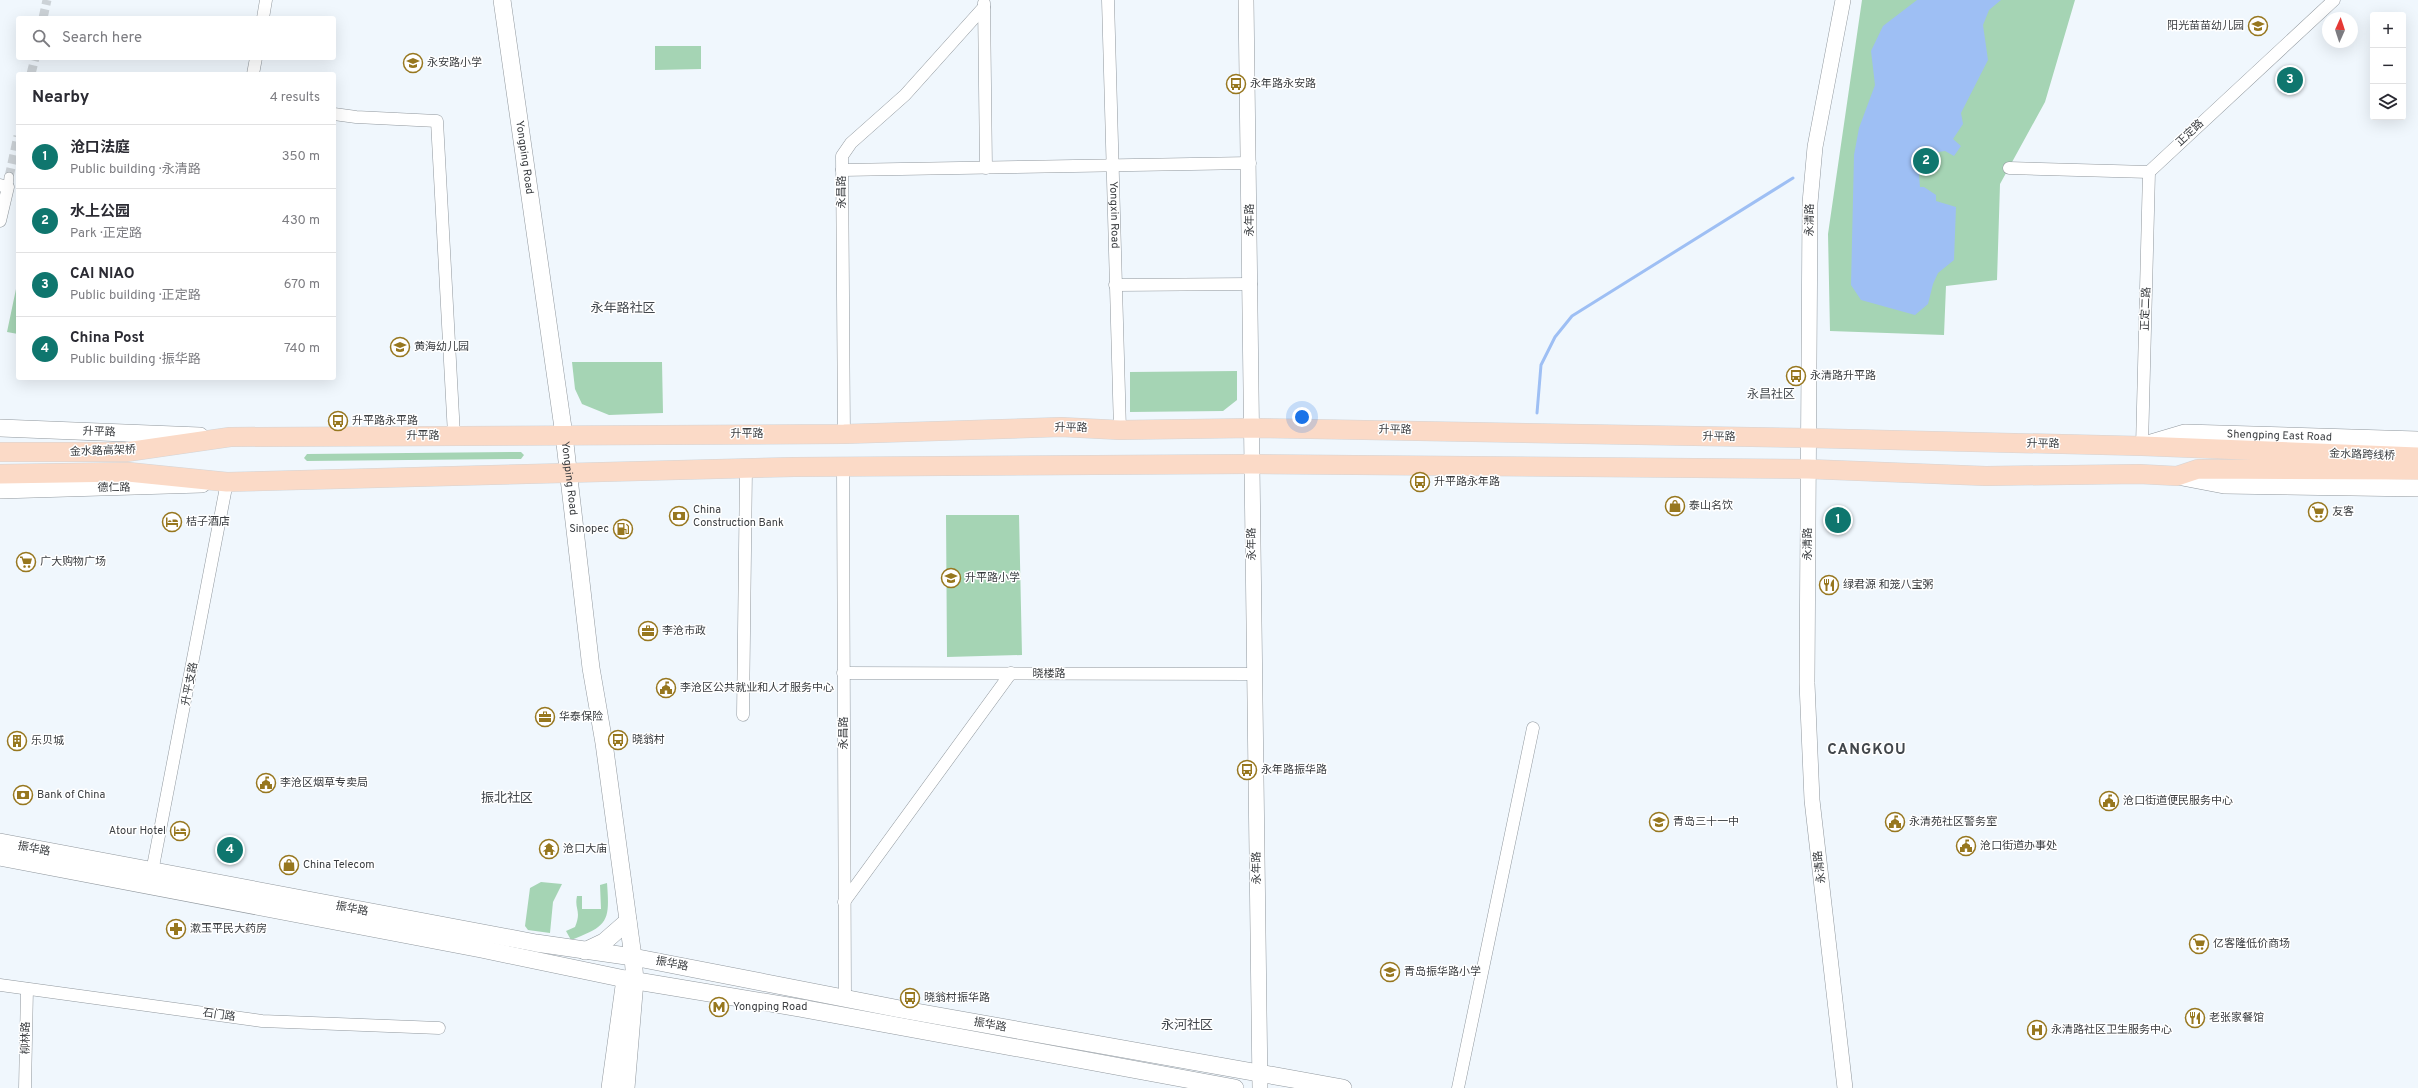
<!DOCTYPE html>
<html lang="en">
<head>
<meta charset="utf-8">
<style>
	:root { --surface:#fff; --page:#f2f2f3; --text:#2b2b33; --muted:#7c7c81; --line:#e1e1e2; --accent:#0f766e }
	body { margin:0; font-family:Overpass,"Noto Sans SC",sans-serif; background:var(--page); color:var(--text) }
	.controls { position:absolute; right:12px; top:12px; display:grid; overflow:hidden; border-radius:4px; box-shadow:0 4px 16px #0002 }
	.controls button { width:36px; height:36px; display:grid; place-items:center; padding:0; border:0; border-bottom:1px solid var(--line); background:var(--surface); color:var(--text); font:20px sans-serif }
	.compass { position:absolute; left:2322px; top:12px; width:36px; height:36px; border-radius:50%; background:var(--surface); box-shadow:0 4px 16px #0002; rotate:3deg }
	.you { position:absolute; left:1302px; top:417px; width:14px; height:14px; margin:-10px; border:3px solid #fff; border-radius:50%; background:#1a73e8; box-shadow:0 0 0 6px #1a73e833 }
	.badge { display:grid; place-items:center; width:26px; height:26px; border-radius:50%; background:var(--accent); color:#fff; font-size:13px; font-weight:700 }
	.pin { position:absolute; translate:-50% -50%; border:2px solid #fff; box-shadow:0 1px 4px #0006 }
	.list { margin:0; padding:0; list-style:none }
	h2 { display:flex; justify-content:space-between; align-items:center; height:52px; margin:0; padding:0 16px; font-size:17px }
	h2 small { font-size:13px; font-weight:400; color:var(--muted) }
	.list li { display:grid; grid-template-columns:26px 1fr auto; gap:12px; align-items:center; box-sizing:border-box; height:64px; padding:0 16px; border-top:1px solid var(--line) }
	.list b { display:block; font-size:15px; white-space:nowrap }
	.list p { margin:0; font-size:13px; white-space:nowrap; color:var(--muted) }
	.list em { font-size:13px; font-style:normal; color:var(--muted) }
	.icon { flex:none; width:22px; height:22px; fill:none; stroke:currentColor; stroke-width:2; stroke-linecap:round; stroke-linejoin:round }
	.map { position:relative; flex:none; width:2418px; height:1088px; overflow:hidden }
	.search { position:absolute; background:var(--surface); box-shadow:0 4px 16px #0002; left:16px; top:16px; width:320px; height:44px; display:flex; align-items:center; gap:10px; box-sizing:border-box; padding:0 14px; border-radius:4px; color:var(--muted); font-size:15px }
	.panel { position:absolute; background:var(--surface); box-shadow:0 4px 16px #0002; left:16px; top:72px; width:320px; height:308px; border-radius:4px }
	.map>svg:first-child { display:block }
	.green { fill:#a5d4b4 }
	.water { fill:#9ebff4 }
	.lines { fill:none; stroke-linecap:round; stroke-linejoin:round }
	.stream { stroke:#9ebff4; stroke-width:3 }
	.pedestrian-tunnel { stroke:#ccd2d7; stroke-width:9; stroke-dasharray:9 4.5; stroke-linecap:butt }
	.pedestrian-casing { stroke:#91989e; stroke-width:10 }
	.minor-casing { stroke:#91989e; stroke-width:13 }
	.tertiary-casing { stroke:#91989e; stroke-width:16 }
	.secondary-casing { stroke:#91989e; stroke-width:18 }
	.primary-casing { stroke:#d4d4d5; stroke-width:20 }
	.pedestrian { stroke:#fff; stroke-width:9 }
	.minor { stroke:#fff; stroke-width:12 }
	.tertiary { stroke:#fff; stroke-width:15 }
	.secondary { stroke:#fff; stroke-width:17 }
	.primary { stroke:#fbdac7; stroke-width:19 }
	.labels { text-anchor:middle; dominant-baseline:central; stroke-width:3; stroke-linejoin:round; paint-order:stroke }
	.poi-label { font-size:11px; fill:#3a3d40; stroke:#fff; text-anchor:start }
	.street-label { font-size:11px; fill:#3a3d40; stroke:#fff }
	.neighbourhood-label { font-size:12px; fill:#42474c; stroke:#fff }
	.quarter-label { font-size:13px; fill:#42474c; stroke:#fff }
	.district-label { font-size:15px; font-weight:bold; letter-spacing:1px; fill:#42474c; stroke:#fff }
</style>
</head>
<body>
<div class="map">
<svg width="2418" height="1088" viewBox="0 0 2418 1088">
	<rect width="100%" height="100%" fill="#f0f7fd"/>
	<path class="green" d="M1862,0H2075L2045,102L2000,184L1997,280L1946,286L1944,335L1830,331L1828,234Z
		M655,46H701V69L655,70Z
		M16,289H18V334L7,332Z
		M572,362H662L663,413L609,415L582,404L575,389Z
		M1237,371V400L1223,411L1130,412V372Z
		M521,452L524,455L521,459L307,461L304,458L307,454Z
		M946,515H1019L1022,655L947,657Z
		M541,882L562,884L553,902L550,933L528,930L525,926L530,888Z
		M607,883C610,922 608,926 571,940L566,931L575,927C582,910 574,910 577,896H582V909H601L600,885Z"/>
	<path class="water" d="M1917,0H2001L1989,10L1983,25L1988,60L1961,113L1963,124L1953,139L1961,146L1954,156L1945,151L1932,153L1935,161H1931L1925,168L1922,165L1919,175L1920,187H1924L1936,195V201L1956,207L1954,260L1938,273L1933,284L1928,304L1915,315L1861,300L1851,285L1854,155L1859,128L1875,85L1871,51L1883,26Z"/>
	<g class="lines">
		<path class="stream" d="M1537,413L1541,365L1555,337L1572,316L1793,178"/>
		<path class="pedestrian-tunnel" d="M43,18L47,0
			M31,74L35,58
			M9,177L18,136"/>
		<defs>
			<path id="pedestrian" d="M8,187L9,177"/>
			<g id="minor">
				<path id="s1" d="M1108,0L1120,430"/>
				<path d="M984,3L986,168"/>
				<path d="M263,18L266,0"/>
				<path d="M253,74L256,58"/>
				<path d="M334,114L356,117L437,121L454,435"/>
				<path d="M2009,168L2149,172L2334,0"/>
				<path d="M842,170L1250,163"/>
				<path d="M0,185L8,187L0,221"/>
				<path d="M1115,285L1251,284"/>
				<path d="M844,434L842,156L851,143L905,95L984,7"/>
				<path d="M2142,446L2149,172"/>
				<path d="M843,468L845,997"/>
				<path d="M843,673L1254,674"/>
				<path d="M743,715L746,469"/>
				<path d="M151,877L227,482"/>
				<path d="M844,902L1011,673"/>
				<path d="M0,985L262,1021L439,1028"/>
				<path d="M25,1088L27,989"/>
				<path d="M1458,1088L1533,728"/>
			</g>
			<path id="tertiary" d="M1246,0L1260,1088
				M1843,0L1815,147L1810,203L1807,683L1812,800L1845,1088"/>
			<g id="secondary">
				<path id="s2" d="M502,0L564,435L591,668L604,743L633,957L635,981L626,1088"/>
				<path d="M0,428L200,436"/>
				<path id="s3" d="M2148,444L2185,433L2418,440"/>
				<path d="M2177,476L2224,485L2418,488"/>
				<path d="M0,490L202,484"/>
				<path d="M0,842L536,943L633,957L905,1010L1343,1088"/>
				<path d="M0,857L481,949L625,979L800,1008L1235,1088"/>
				<path d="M585,951L604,942L628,921"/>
				<path d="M610,1088L625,979"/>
			</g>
			<path id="primary" d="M0,452H126L230,437L844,434L1061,427L1120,430L1252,428L1808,438L2142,446L2418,457
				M0,474L128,472L227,482L794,467L1251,464L1808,469L1986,476L2139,474L2177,476L2198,469L2418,470"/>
		</defs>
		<use href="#pedestrian" class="pedestrian-casing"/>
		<use href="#minor" class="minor-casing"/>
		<use href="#tertiary" class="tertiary-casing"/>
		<use href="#secondary" class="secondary-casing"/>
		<use href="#primary" class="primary-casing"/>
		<use href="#pedestrian" class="pedestrian"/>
		<use href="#minor" class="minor"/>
		<use href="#tertiary" class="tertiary"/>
		<use href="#secondary" class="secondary"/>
		<use href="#primary" class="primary"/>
	</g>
	<defs>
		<symbol id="school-ring" viewBox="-11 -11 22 22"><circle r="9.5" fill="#fff" stroke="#97771f" stroke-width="1.5"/><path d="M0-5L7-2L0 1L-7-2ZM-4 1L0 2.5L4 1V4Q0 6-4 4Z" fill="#97771f"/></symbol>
		<symbol id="bus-ring" viewBox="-11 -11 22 22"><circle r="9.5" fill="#fff" stroke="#97771f" stroke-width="1.5"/><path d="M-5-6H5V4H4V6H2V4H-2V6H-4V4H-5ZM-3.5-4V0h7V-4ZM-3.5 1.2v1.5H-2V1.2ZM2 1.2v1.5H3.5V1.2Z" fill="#97771f"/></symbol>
		<symbol id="shop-ring" viewBox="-11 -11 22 22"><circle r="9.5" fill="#fff" stroke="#97771f" stroke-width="1.5"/><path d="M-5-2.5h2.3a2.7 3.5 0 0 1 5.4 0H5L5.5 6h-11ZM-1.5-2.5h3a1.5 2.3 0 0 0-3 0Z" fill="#97771f"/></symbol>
		<symbol id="supermarket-ring" viewBox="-11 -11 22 22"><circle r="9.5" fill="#fff" stroke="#97771f" stroke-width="1.5"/><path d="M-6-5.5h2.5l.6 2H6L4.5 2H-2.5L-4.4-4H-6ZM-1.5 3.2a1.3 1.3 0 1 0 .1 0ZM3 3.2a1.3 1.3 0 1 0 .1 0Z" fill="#97771f"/></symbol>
		<symbol id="bank-ring" viewBox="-11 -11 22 22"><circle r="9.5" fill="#fff" stroke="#97771f" stroke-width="1.5"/><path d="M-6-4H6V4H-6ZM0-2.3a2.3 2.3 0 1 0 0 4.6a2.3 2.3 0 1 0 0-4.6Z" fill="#97771f"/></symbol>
		<symbol id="hotel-ring" viewBox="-11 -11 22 22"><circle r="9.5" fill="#fff" stroke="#97771f" stroke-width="1.5"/><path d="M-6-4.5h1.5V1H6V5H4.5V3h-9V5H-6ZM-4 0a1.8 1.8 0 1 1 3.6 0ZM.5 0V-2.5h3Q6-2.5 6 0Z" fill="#97771f"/></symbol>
		<symbol id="fuel-ring" viewBox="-11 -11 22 22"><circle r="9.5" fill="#fff" stroke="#97771f" stroke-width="1.5"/><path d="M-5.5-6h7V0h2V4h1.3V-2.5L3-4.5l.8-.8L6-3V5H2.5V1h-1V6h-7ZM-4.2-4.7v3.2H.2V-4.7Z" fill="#97771f"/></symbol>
		<symbol id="restaurant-ring" viewBox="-11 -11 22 22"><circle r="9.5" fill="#fff" stroke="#97771f" stroke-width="1.5"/><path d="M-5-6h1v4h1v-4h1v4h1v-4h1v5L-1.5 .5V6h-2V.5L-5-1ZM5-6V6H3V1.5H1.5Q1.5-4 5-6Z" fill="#97771f"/></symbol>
		<symbol id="office-ring" viewBox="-11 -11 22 22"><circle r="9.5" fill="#fff" stroke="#97771f" stroke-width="1.5"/><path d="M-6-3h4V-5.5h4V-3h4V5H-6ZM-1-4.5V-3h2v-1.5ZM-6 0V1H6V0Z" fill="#97771f"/></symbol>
		<symbol id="civic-ring" viewBox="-11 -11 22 22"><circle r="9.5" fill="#fff" stroke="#97771f" stroke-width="1.5"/><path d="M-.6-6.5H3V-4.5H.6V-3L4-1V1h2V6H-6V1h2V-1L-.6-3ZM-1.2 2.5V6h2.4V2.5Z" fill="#97771f"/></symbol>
		<symbol id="building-ring" viewBox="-11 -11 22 22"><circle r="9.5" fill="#fff" stroke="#97771f" stroke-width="1.5"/><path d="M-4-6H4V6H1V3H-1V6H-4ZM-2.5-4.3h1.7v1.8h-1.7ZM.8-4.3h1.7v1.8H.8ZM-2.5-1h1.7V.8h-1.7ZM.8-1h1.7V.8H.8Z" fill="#97771f"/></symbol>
		<symbol id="temple-ring" viewBox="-11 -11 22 22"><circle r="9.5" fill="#fff" stroke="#97771f" stroke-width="1.5"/><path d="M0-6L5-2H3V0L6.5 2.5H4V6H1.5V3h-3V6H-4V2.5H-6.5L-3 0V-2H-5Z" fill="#97771f"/></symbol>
		<symbol id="pharmacy-ring" viewBox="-11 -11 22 22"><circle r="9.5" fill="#fff" stroke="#97771f" stroke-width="1.5"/><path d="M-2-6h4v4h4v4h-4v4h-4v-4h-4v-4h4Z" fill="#97771f"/></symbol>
		<symbol id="metro-ring" viewBox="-11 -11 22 22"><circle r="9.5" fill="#fff" stroke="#97771f" stroke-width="1.5"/><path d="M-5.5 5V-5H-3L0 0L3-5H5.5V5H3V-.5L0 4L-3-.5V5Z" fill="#97771f"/></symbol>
		<symbol id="hospital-ring" viewBox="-11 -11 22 22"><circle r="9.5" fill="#fff" stroke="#97771f" stroke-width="1.5"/><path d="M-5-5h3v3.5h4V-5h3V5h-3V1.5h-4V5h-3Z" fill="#97771f"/></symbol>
	</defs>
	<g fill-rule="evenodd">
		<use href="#school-ring" x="2247" y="15" width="22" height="22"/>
		<use href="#school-ring" x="402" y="52" width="22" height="22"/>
		<use href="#bus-ring" x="1225" y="73" width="22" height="22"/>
		<use href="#school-ring" x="389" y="336" width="22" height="22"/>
		<use href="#bus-ring" x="1785" y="365" width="22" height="22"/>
		<use href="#bus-ring" x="327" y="410" width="22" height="22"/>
		<use href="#bus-ring" x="1409" y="471" width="22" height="22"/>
		<use href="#shop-ring" x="1664" y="495" width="22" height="22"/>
		<use href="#supermarket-ring" x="2307" y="501" width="22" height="22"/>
		<use href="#bank-ring" x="668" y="505" width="22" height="22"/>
		<use href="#hotel-ring" x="161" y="511" width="22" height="22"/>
		<use href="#fuel-ring" x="612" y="518" width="22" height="22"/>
		<use href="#supermarket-ring" x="15" y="551" width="22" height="22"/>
		<use href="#school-ring" x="940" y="567" width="22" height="22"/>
		<use href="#restaurant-ring" x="1818" y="574" width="22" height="22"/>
		<use href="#office-ring" x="637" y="620" width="22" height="22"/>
		<use href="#civic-ring" x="655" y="677" width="22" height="22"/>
		<use href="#office-ring" x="534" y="706" width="22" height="22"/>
		<use href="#bus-ring" x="607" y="729" width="22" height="22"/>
		<use href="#building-ring" x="6" y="730" width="22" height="22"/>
		<use href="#bus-ring" x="1236" y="759" width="22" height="22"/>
		<use href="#civic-ring" x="255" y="772" width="22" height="22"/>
		<use href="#bank-ring" x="12" y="784" width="22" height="22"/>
		<use href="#civic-ring" x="2098" y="790" width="22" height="22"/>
		<use href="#school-ring" x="1648" y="811" width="22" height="22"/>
		<use href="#civic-ring" x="1884" y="811" width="22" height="22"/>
		<use href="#hotel-ring" x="169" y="820" width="22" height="22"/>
		<use href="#civic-ring" x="1955" y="835" width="22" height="22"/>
		<use href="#temple-ring" x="538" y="838" width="22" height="22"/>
		<use href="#shop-ring" x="278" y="854" width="22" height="22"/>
		<use href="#pharmacy-ring" x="165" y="918" width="22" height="22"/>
		<use href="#supermarket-ring" x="2188" y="933" width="22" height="22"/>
		<use href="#school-ring" x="1379" y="961" width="22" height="22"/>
		<use href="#bus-ring" x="899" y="987" width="22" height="22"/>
		<use href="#metro-ring" x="708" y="996" width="22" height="22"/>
		<use href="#restaurant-ring" x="2184" y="1007" width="22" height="22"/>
		<use href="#hospital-ring" x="2026" y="1019" width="22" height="22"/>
	</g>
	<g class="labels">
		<g class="poi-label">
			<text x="2244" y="26" text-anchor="end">阳光苗苗幼儿园</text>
			<text x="427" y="63">永安路小学</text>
			<text x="1250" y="84">永年路永安路</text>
			<text x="414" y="347">黄海幼儿园</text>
			<text x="1810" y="376">永清路升平路</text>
			<text x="352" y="421">升平路永平路</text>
			<text x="1434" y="482">升平路永年路</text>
			<text x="1689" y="506">泰山名饮</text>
			<text x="693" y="510">China<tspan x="693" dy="13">Construction Bank</tspan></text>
			<text x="2332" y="512">友客</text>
			<text x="186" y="522">桔子酒店</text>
			<text x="609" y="529" text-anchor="end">Sinopec</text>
			<text x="40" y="562">广大购物广场</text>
			<text x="965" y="578">升平路小学</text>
			<text x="1843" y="585">绿君源 和笼八宝粥</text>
			<text x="662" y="631">李沧市政</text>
			<text x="680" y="688">李沧区公共就业和人才服务中心</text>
			<text x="559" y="717">华泰保险</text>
			<text x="632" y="740">晓翁村</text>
			<text x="31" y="741">乐贝城</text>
			<text x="1261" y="770">永年路振华路</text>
			<text x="280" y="783">李沧区烟草专卖局</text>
			<text x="37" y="795">Bank of China</text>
			<text x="2123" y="801">沧口街道便民服务中心</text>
			<text x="1673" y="822">青岛三十一中</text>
			<text x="1909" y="822">永清苑社区警务室</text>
			<text x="166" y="831" text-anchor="end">Atour Hotel</text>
			<text x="1980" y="846">沧口街道办事处</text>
			<text x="563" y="849">沧口大庙</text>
			<text x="303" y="865">China Telecom</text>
			<text x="190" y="929">漱玉平民大药房</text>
			<text x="2213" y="944">亿客隆低价商场</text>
			<text x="1404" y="972">青岛振华路小学</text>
			<text x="924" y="998">晓翁村振华路</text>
			<text x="733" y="1007">Yongping Road</text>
			<text x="2209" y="1018">老张家餐馆</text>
			<text x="2051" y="1030">永清路社区卫生服务中心</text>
		</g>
		<g class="street-label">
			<text transform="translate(2190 133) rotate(-43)">正定路</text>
			<text stroke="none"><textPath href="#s2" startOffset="159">Yongping Road</textPath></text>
			<text transform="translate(842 192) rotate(-90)">永昌路</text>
			<text stroke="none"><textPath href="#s1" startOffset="215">Yongxin Road</textPath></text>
			<text transform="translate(1250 220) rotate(-90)">永年路</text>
			<text transform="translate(1810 220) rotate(-89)">永清路</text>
			<text transform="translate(2146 309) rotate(-88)">正定二路</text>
			<text transform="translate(1071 428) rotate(1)">升平路</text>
			<text transform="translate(1395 430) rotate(1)">升平路</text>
			<text transform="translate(99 432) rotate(2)">升平路</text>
			<text x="747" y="434">升平路</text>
			<text x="423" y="436">升平路</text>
			<text stroke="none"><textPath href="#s3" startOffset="133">Shengping East Road</textPath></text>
			<text transform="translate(1719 437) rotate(1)">升平路</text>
			<text transform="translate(2043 444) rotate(1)">升平路</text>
			<text transform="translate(103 451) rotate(-2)">金水路高架桥</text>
			<text transform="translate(2362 455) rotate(2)">金水路跨线桥</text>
			<text stroke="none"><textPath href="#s2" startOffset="483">Yongping Road</textPath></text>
			<text transform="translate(114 488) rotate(-1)">德仁路</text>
			<text transform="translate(1252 544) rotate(-91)">永年路</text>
			<text transform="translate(1808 544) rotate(-90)">永清路</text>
			<text x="1049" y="674">晓楼路</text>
			<text transform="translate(190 684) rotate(-79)">升平支路</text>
			<text transform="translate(844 733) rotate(-90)">永昌路</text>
			<text transform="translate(34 849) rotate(11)">振华路</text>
			<text transform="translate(1820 867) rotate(-97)">永清路</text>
			<text transform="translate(1257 868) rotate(-91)">永年路</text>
			<text transform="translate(352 909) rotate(11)">振华路</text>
			<text transform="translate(672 964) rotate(11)">振华路</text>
			<text transform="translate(219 1015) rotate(8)">石门路</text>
			<text transform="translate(990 1025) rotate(10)">振华路</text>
			<text transform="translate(26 1038) rotate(-89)">柳林路</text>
		</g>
		<g class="neighbourhood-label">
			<text x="1771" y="395">永昌社区</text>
		</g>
		<g class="quarter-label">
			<text x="623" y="309">永年路社区</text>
			<text x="507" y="799">振北社区</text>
			<text x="1187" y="1026">永河社区</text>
		</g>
		<g class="district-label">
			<text x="1867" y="750">CANGKOU</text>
		</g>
	</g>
</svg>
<div class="controls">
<button>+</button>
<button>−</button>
<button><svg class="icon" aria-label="layers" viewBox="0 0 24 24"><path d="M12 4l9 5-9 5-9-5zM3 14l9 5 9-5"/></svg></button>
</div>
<svg class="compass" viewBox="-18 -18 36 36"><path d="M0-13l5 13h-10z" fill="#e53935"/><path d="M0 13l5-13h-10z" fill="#7c7c81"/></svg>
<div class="you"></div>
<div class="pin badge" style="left:1838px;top:520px">1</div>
<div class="pin badge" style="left:1926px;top:161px">2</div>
<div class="pin badge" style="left:2290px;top:80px">3</div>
<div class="pin badge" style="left:230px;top:850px">4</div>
<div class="search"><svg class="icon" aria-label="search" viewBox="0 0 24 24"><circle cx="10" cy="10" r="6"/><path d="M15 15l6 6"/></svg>Search here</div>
<section class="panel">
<h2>Nearby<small>4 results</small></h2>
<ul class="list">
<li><span class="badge">1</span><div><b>沧口法庭</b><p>Public building · 永清路</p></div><em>350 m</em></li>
<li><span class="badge">2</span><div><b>水上公园</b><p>Park · 正定路</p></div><em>430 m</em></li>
<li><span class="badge">3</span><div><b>CAI NIAO</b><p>Public building · 正定路</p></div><em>670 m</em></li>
<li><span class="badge">4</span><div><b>China Post</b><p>Public building · 振华路</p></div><em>740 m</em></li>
</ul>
</section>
</div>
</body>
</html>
